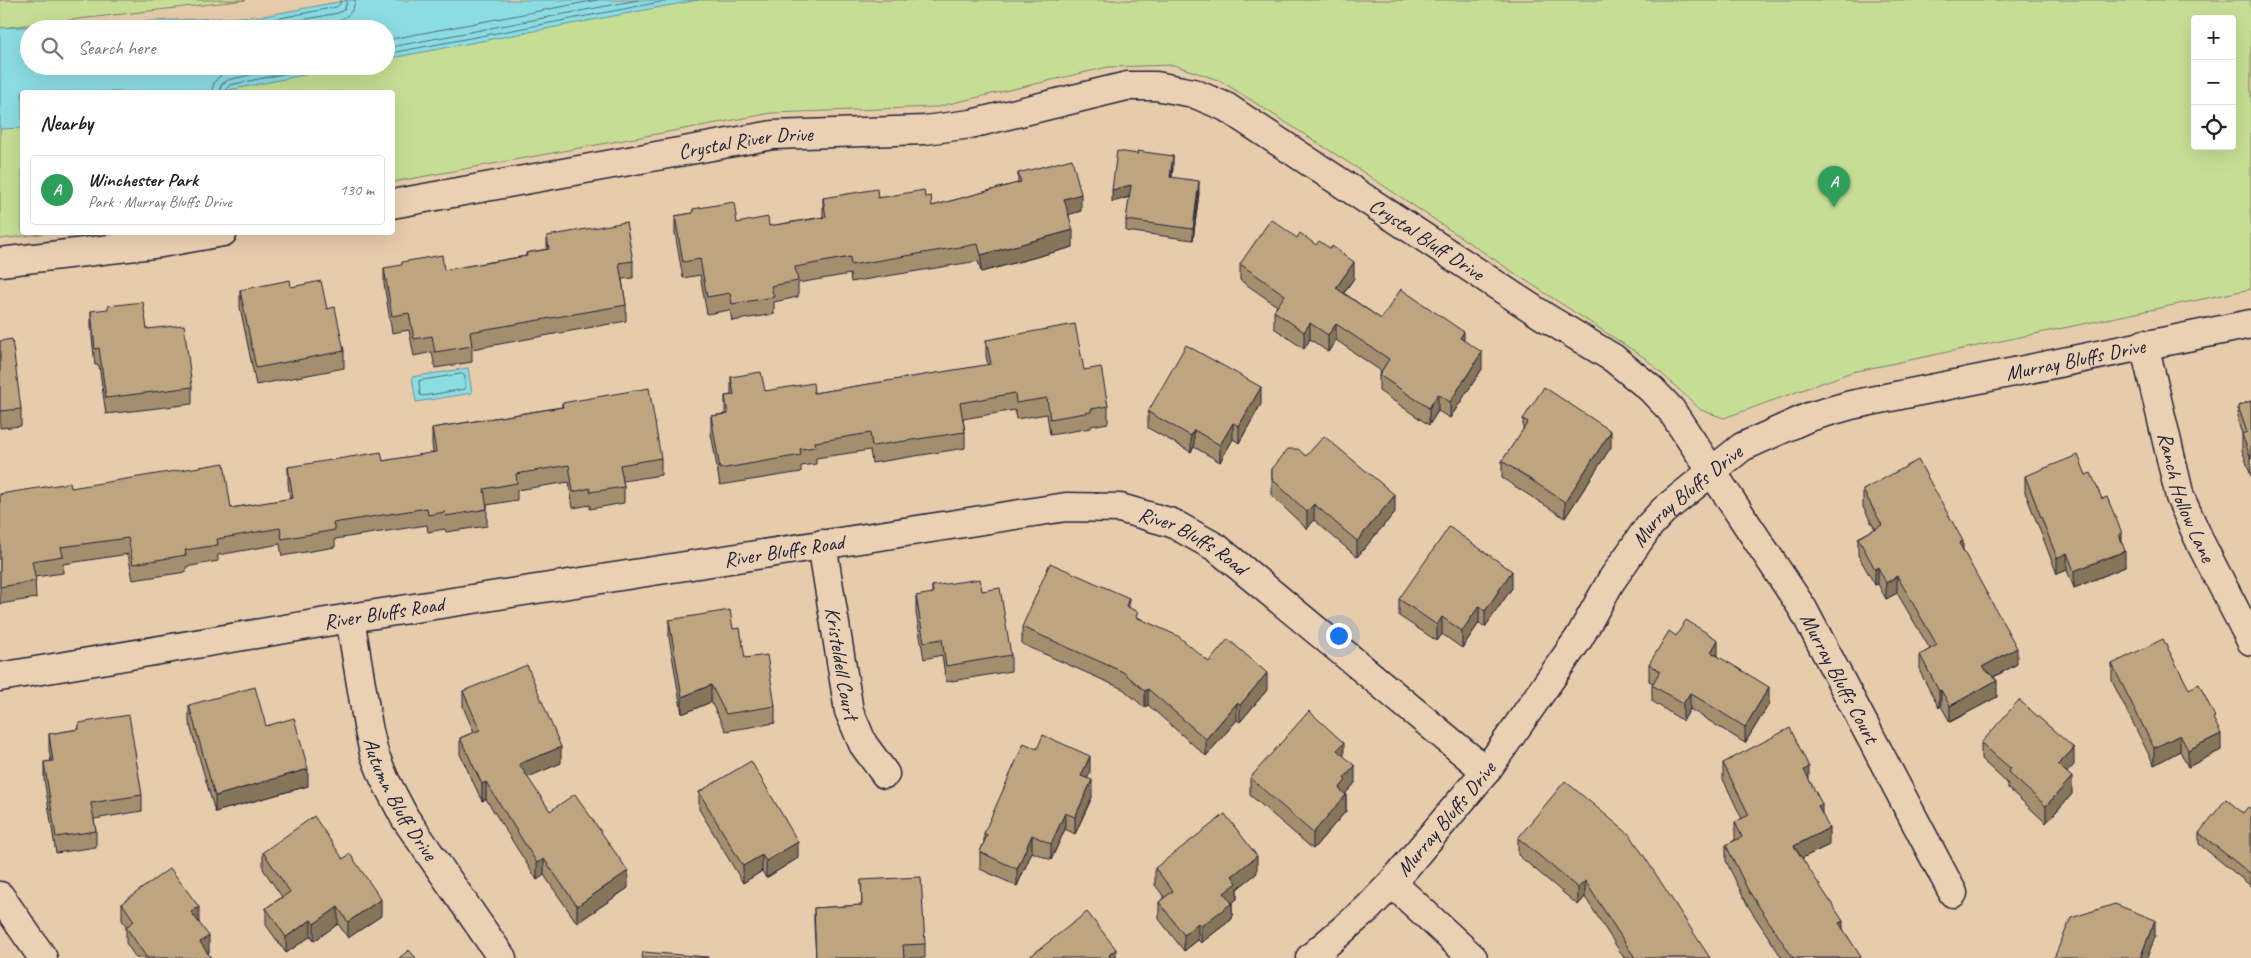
<!DOCTYPE html>
<html lang="en">
<head>
<meta charset="utf-8">
<style>
	:root { --surface:#fff; --page:#f2f2f2; --text:#222; --muted:#767676; --line:#e0e0e0; --accent:#d1495b }
	body { margin:0; font-family:Caveat,sans-serif; background:var(--page); color:var(--text) }
	.controls { position:absolute; right:15px; top:15px; display:grid; overflow:hidden; border-radius:5px; box-shadow:0 5px 20px #0002 }
	.controls button { width:45px; height:45px; display:grid; place-items:center; padding:0; border:0; border-bottom:1px solid var(--line); background:var(--surface); color:var(--text); font:25px sans-serif }
	.you { position:absolute; left:1338px; top:635px; width:18px; height:18px; margin:-12px; border:4px solid #fff; border-radius:50%; background:#1a73e8; box-shadow:0 0 0 8px #1a73e833 }
	.badge { display:grid; place-items:center; width:32px; height:32px; border-radius:50%; background:var(--accent); color:#fff; font-size:16px; font-weight:700 }
	.pin { position:absolute; translate:-50% -41px; filter:drop-shadow(0 1px 2px #0008) }
	.pin::after { content:''; position:absolute; top:26px; width:18px; height:15px; background:inherit; clip-path:polygon(0 0,100% 0,50% 100%) }
	.list { margin:0; padding:0; list-style:none }
	h2 { display:flex; justify-content:space-between; align-items:center; height:65px; margin:0; padding:0 20px; font-size:21px }
	h2 small { font-size:16px; font-weight:400; color:var(--muted) }
	.list li { display:grid; grid-template-columns:32px 1fr auto; gap:15px; align-items:center; box-sizing:border-box; height:70px; margin:0 10px 10px; padding:0 10px; border:1px solid var(--line); border-radius:5px }
	.list b { display:block; font-size:19px; white-space:nowrap }
	.list p { margin:0; font-size:16px; white-space:nowrap; color:var(--muted) }
	.list em { font-size:16px; font-style:normal; color:var(--muted) }
	.icon { flex:none; width:28px; height:28px; fill:none; stroke:currentColor; stroke-width:2; stroke-linecap:round; stroke-linejoin:round }
	.map { position:relative; flex:none; width:2251px; height:958px; overflow:hidden }
	.search { position:absolute; background:var(--surface); box-shadow:0 5px 20px #0002; left:20px; top:20px; width:375px; height:55px; display:flex; align-items:center; gap:12px; box-sizing:border-box; padding:0 18px; border-radius:28px; color:var(--muted); font-size:19px }
	.panel { position:absolute; background:var(--surface); box-shadow:0 5px 20px #0002; left:20px; top:90px; width:375px; height:145px; border-radius:5px }
	.map>svg:first-child { display:block }
	.green { fill:#c6de94; stroke:#748068; fill-rule:evenodd }
	.water { fill:#8cdde3; stroke:#6292a0 }
	.lines { fill:none; stroke-linecap:round; stroke-linejoin:round }
	.shore { stroke:#4c6d7e; stroke-width:1 }
	.minor-casing { stroke:#22223b; stroke-width:31 }
	.minor { stroke:#ebd1b3; stroke-width:28 }
	.wall { fill:#a38e6e; stroke:#22223b }
	.shaded-wall { fill:#85745a; stroke:#22223b }
	.building { fill:#bea580; stroke:#22223b }
	.labels { text-anchor:middle; dominant-baseline:central; stroke-width:5; stroke-linejoin:round; paint-order:stroke }
	.street-label { font-size:21px; fill:#22223b; stroke:#ebd1b3 }
</style>
</head>
<body>
<div class="map">
<svg width="2251" height="958" viewBox="0 0 2251 958">
	<rect width="100%" height="100%" fill="#e7ccab"/>
	<filter id="ink" filterUnits="userSpaceOnUse"><feTurbulence type="fractalNoise" baseFrequency=".02" numOctaves="2"/><feDisplacementMap in="SourceGraphic" scale="10" xChannelSelector="R" yChannelSelector="G"/><feConvolveMatrix kernelMatrix="1 2 1 2 8 2 1 2 1" color-interpolation-filters="sRGB"/></filter>
	<g filter="url(#ink)">
		<path class="green" d="M0,0H246L0,28Z
			M650,0H2251V289L1852,372L1724,418L1701,410L1645,358L1531,284L1357,168L1221,81L1174,65L1108,67L936,107L772,113L393,182L392,92H22V232L49,233L0,239V78L88,66H386V31ZM2195,19H2232V146H2195Z"/>
		<path class="water" d="M348,0H698L386,59V29H29V66H348L220,92H22V128L0,129V28L264,16Z
			M468,368L472,393L416,402L412,377Z"/>
		<g class="lines">
			<path class="shore" d="M95,29L265,21L336,7L340,4L341,0
				M230,29L266,27L338,13L345,9L347,0
				M297,29C317,25 354,26 355,0
				M386,40L597,0
				M386,48L638,0
				M386,54L671,0
				M212,92C213,70 236,70 253,66
				M220,92L221,85L228,80L289,66
				M226,92L227,88L230,85L321,66
				M462,374L465,376V389L423,396L420,395L419,381Z"/>
			<defs>
				<g id="minor">
					<path id="s1" d="M392,204L773,135L925,130L971,124L1127,86H1156L1193,93L1226,107L1545,317L1613,358L1651,389L1671,410L1803,609L1953,893"/>
					<path d="M0,262L161,243L223,232"/>
					<path id="s2" d="M2144,344L2180,497L2202,546L2251,641"/>
					<path id="s3" d="M822,544L849,711L863,744L885,774"/>
					<path id="s4" d="M350,618L368,726L374,753L384,778L405,818L502,958"/>
					<path id="s5" d="M0,677L350,618L1066,507L1120,508L1172,523L1217,548L1486,771"/>
					<path d="M1392,883L1473,958"/>
					<path d="M0,896L43,958"/>
					<path id="s6" d="M1310,958L1368,908L1392,883L1486,771L1579,638L1611,581L1649,526L1664,510L1742,447L1809,417L1851,405L2251,324"/>
				</g>
			</defs>
			<use href="#minor" class="minor-casing"/>
			<use href="#minor" class="minor"/>
		</g>
		<path class="wall" d="M1173,168L1172,177L1199,193L1193,240L1126,231V220L1130,197L1112,202Z
			M1018,173L1081,211L1069,214L1073,247L981,272L978,261L851,282L850,274L798,283V297L774,302V314L732,321L730,310L707,314L700,275L683,278L675,233V216L693,213V209L737,223L769,226L823,217V198L925,197L932,206L1018,183Z
			M547,236L633,261V278L622,279L626,305V321L472,349V362L435,368L432,352L414,356L409,330L392,333L384,284V268L444,270L526,256V253L547,249Z
			M1297,238L1354,278L1344,293L1381,319L1464,341L1482,369L1450,418L1438,411L1429,425L1379,391V375L1381,371L1336,340L1328,352L1310,339L1304,349L1274,328V311L1277,306L1240,280V264Z
			M291,287L327,309L344,351V368L256,385L240,307V290Z
			M91,311L147,329L192,387V404L106,414L99,365H95L91,328Z
			M986,340L1084,370L1108,406V423L1091,426V428L1050,435L1047,414L1016,419L1015,410L963,419L965,432V448L872,463L870,450L816,458V464L801,466V472L720,485L711,433V416L725,414V396L731,395V377L765,391L814,393L988,365L986,356Z
			M0,341L21,409V426L0,428Z
			M2251,401V476L2242,450V434L2238,422V406Z
			M562,403L661,458V475L623,481L624,487V503L590,509V505L573,508L569,482L517,490V500L487,505V526L446,532L445,529L428,532L427,525L335,539V547L282,556L280,544L218,555V561L186,567V572L133,580L128,554L63,564V573L35,577L36,598L0,604V494L71,488L231,508L290,499L288,483V467L383,461L433,453L432,444V428L562,407Z
			M1261,404L1239,443L1233,439L1220,462L1194,447L1191,452L1148,428V412Z
			M1523,419L1611,447L1565,518L1502,478V461L1523,430Z
			M1306,456L1395,512L1357,557L1314,520L1307,529L1272,496V469Z
			M2086,475L2102,499L2122,542L2125,567L2074,588L2067,570L2057,574L2025,492V476Z
			M1863,490L1963,550L2017,664L1994,677L1997,697L1950,722L1941,706L1939,708L1920,672V655L1930,649L1897,593L1886,599L1878,584L1875,585L1858,555V538L1875,529L1863,507Z
			M932,586L982,591L1011,655V671L946,682L942,655L924,659L916,613V596L932,594Z
			M1512,588L1485,627L1479,623L1462,648L1442,634L1437,641L1399,616V599Z
			M1129,608L1138,617L1209,662L1267,690L1240,722L1237,720L1206,756L1148,705L1145,708L1123,689L1022,644V627Z
			M669,620L733,629L745,658L775,706V723L726,731L711,702L682,714L669,637Z
			M1676,636L1718,656L1769,704L1745,743L1690,709L1683,721L1652,701V685L1653,683L1649,681V664Z
			M2112,664L2189,689L2215,723L2221,750L2188,767L2180,751L2154,765L2112,681Z
			M463,691L561,763L527,777L550,811L628,888L577,923L544,875L537,880L486,799L482,801L460,754V738L474,732L463,707Z
			M189,705L266,726L308,786L215,812L189,722Z
			M79,723L142,795V811L94,819L96,831V847L56,853L44,779V762L51,761L49,750V734L79,729Z
			M1981,743L2074,765L2067,772L2072,794L2046,823L2008,788V784L1981,759Z
			M1344,757L1355,783L1346,793V811L1313,849L1250,795V778Z
			M1723,763L1809,780L1822,814L1829,845L1802,858L1843,929L1861,958H1782L1748,906L1726,861V845L1735,840V822L1742,819L1723,779Z
			M1090,773L1087,778L1092,797L1075,834L1065,829L1051,860L1032,852L1017,886L980,869V852L984,843V833Z
			M699,792L798,858L766,878L762,871L743,883L699,809Z
			M2251,809V886L2199,844V833Z
			M1518,838L1710,958H1624L1585,897L1578,905L1518,855Z
			M263,852L381,916L348,938L338,924L314,941L311,936L286,953L266,925V908L282,897L263,869Z
			M1155,868L1257,873L1237,889V899L1232,903V919L1201,943L1198,940L1184,951L1159,919V902L1165,898L1155,885Z
			M861,880L925,944V958H816L814,924V908L862,905Z
			M122,903L199,922L209,952L208,953L211,958H136L126,943V926L122,920Z"/>
		<path class="shaded-wall" d="M1173,156V168L1170,188V177Z
			M1199,181V193L1193,240V229Z
			M1131,185V196L1112,202V190Z
			M1081,194V211L1064,216V199Z
			M1073,230V247L981,272V255Z
			M1354,262V278L1336,304V288Z
			M1310,323V339L1304,349V332Z
			M1336,324V340L1328,352V335Z
			M1464,332V348L1460,338Z
			M1482,352V369L1450,418V402Z
			M1261,387V404L1239,443V426Z
			M1438,394V411L1429,425V408Z
			M1233,423V439L1220,462V445Z
			M1194,430V447L1191,452V436Z
			M1611,431V447L1565,518V502Z
			M1395,495V512L1357,557V541Z
			M1314,504V520L1307,529V512Z
			M2122,533V549L2119,534Z
			M1963,541V557L1959,543Z
			M2125,551V567L2074,588V571Z
			M2067,553V570L2057,574V558Z
			M1878,567V584L1875,585V569Z
			M1512,571V588L1485,627V611Z
			M1897,576V593L1886,599V583Z
			M1129,598V615L1126,606Z
			M1479,606V623L1462,648V631Z
			M1442,617V634L1437,641V625Z
			M1718,640V656L1711,652Z
			M2017,648V664L1982,683V667Z
			M1267,673V690L1240,722V705Z
			M1997,680V697L1950,722V706Z
			M711,685V702L682,714V697Z
			M1769,687V704L1745,743V727Z
			M1148,689V705L1145,708V691Z
			M1941,690V706L1939,708V691Z
			M1690,693V709L1683,721V704Z
			M1237,703V720L1206,756V739Z
			M2221,734V750L2188,767V750Z
			M2180,735V751L2154,765V748Z
			M1344,743V759L1337,750Z
			M561,747V763L519,781V764Z
			M2074,748V765L2058,782V765Z
			M1090,756V773L1081,792V776Z
			M1355,766V783L1346,793V811L1313,849V833L1344,778Z
			M1809,767V784L1804,770Z
			M308,769V786L215,812V796Z
			M2072,777V794L2046,823V806Z
			M1092,780V797L1075,834V817Z
			M486,782V799L482,801V784Z
			M1822,804V821L1818,806Z
			M1065,813V829L1051,860V844Z
			M1829,828V845L1794,862V846Z
			M1032,835V852L1017,886V869Z
			M798,842V858L766,878V861Z
			M762,855V871L743,883V866Z
			M1257,856V873L1237,889V899L1232,903V919L1201,943V926L1224,893L1232,876Z
			M544,859V875L537,880V863Z
			M628,871V888L577,923V906Z
			M1585,881V897L1578,905V888Z
			M381,899V916L348,938V922Z
			M199,907V924L191,912Z
			M338,907V924L314,941V924Z
			M311,920V936L286,953V937Z
			M2155,920V937L2147,958H2140Z
			M1843,921V937L1839,923Z
			M1198,923V940L1184,951V935Z
			M209,936V952L200,958V942Z
			M1116,949V958H1109V955Z"/>
		<path class="building" d="M1117,151L1138,154L1137,151L1173,156L1170,177L1199,181L1193,229L1126,220L1131,185L1112,190Z
			M1072,159L1081,194L1064,199L1073,230L981,255L978,244L851,265L850,257L795,267L798,281L771,286L774,297L732,304L730,293L707,297L700,259L683,262L675,216L693,213V209L734,202L737,223L768,217L769,226L826,217L823,198L877,189L878,198L924,190L925,197L931,196L932,206L1021,182L1018,173Z
			M1271,219L1297,238L1300,233L1316,245L1319,241L1331,249L1332,246L1354,262L1336,288L1381,319L1401,289L1464,332L1460,338L1482,352L1450,402L1438,394L1429,408L1379,375L1389,359L1336,324L1328,335L1310,323L1304,332L1274,311L1285,295L1240,264Z
			M626,222L633,261L619,263L626,305L470,332L472,346L435,352L432,336L414,339L409,313L392,316L384,268L402,265V262L442,255L444,270L527,256L526,253L549,249L547,236Z
			M290,280L291,287L321,281L327,309L335,307L344,351L256,368L240,290Z
			M143,302L147,329L184,325L192,387L106,398L99,348L95,349L91,311L108,309V306Z
			M1075,324L1084,370L1101,367L1108,406L1091,409V412L1050,419L1047,398L1016,403L1015,393L960,403L965,432L872,446L870,433L815,442L816,447L800,449L801,455L720,469L711,416L728,414L725,396L734,395L731,377L761,372L765,391L813,383L814,393L991,364L986,340Z
			M12,339L21,409L0,411V341Z
			M1186,345L1261,387L1239,426L1233,423L1220,445L1194,430L1191,436L1148,412Z
			M1544,387L1611,431L1565,502L1502,461L1528,422L1523,419Z
			M649,388L661,458L620,465L624,487L590,492V488L573,492L569,465L516,474L517,483L484,489L487,509L446,516L445,512L428,515L427,508L333,523L335,530L282,539L280,528L217,539L218,545L185,550L186,555L133,564L128,538L61,547L63,556L32,561L36,581L0,587V494L70,483L71,488L224,463L231,508L293,498L288,467L381,452L383,461L436,452L432,428L563,407L562,403Z
			M2251,401V459L2242,434L2247,432L2238,406Z
			M1324,436L1395,495L1357,541L1314,504L1307,512L1272,479V469L1288,449H1298L1306,456Z
			M2078,455L2086,475L2091,473L2102,499L2107,497L2122,533L2119,534L2125,551L2074,571L2067,553L2057,558L2025,476Z
			M1918,460L1963,541L1959,543L2017,648L1982,667L1997,680L1950,706L1941,690L1939,691L1920,655L1937,645L1897,576L1886,583L1878,567L1875,569L1858,538L1882,525L1863,490Z
			M1449,527L1512,571L1485,611L1479,606L1462,631L1442,617L1437,625L1399,599Z
			M1050,563L1129,598L1126,606L1138,612L1136,617L1178,636L1209,662L1228,639L1267,673L1240,705L1237,703L1206,739L1148,689L1145,691L1123,672L1022,627Z
			M980,579L982,591L1000,588L1011,655L946,666L942,639L924,642L916,596L933,593L932,586Z
			M730,610L733,629L740,628L745,658L767,655L775,706L726,714L711,685L682,697L669,620Z
			M1686,620L1718,640L1711,652L1769,687L1745,727L1690,693L1683,704L1652,685L1660,671L1649,664L1669,631L1676,636Z
			M2163,639L2189,689L2199,684L2215,717L2213,718L2221,734L2188,750L2180,735L2154,748L2112,664Z
			M527,665L561,747L519,764L550,811L575,794L628,871L577,906L544,859L537,863L486,782L482,784L460,738L480,730L463,691Z
			M255,687L266,726L294,718L308,769L215,796L189,705Z
			M2019,700L2074,748L2058,765L2072,777L2046,806L2008,772L2011,769L1981,743Z
			M1309,711L1344,743L1337,750L1355,766L1344,778L1346,780L1339,789L1346,795L1313,833L1250,778Z
			M129,715L142,795L91,803L96,831L56,837L44,762L53,761L49,734L79,729V723Z
			M1790,728L1809,767L1804,770L1822,804L1818,806L1829,828L1794,846L1843,921L1839,923L1861,957L1859,958H1793L1748,890L1726,845L1742,837L1735,822L1749,815L1723,763Z
			M1043,735L1090,756L1081,776L1092,780L1075,817L1065,813L1051,844L1032,835L1017,869L980,852L987,835L984,833L1024,743L1037,749Z
			M751,761L798,842L766,861L762,855L743,866L699,792Z
			M1565,781L1631,836L1710,958H1635L1585,881L1578,888L1518,838Z
			M2226,799L2243,813L2248,807L2251,809V874L2199,833Z
			M1225,814L1257,856L1232,876L1237,883L1224,893L1232,903L1201,926L1198,923L1184,935L1159,902L1173,891L1155,868Z
			M314,816L343,859L350,854L381,899L348,922L338,907L314,924L311,920L286,937L266,908L290,892L263,852Z
			M170,868L199,907L191,912L209,936L200,942L211,958H147L126,927L134,921L122,903Z
			M921,877L925,944L903,945L904,958H816L814,908L862,905L861,880Z
			M2115,904L2155,920L2140,958H2054L2071,918Z
			M1087,912L1116,949L1109,955L1111,958H1028Z
			M409,950L416,958H399Z
			M643,952L708,957V958H642Z"/>
	</g>
	<g class="labels">
		<g class="street-label">
			<text stroke="none"><textPath href="#s1" startOffset="359">Crystal River Drive</textPath></text>
			<text stroke="none"><textPath href="#s1" startOffset="1089">Crystal Bluff Drive</textPath></text>
			<text stroke="none"><textPath href="#s6" startOffset="1020">Murray Bluffs Drive</textPath></text>
			<text stroke="none"><textPath href="#s2" startOffset="159">Ranch Hollow Lane</textPath></text>
			<text stroke="none"><textPath href="#s6" startOffset="600">Murray Bluffs Drive</textPath></text>
			<text stroke="none"><textPath href="#s5" startOffset="1214">River Bluffs Road</textPath></text>
			<text stroke="none"><textPath href="#s5" startOffset="794">River Bluffs Road</textPath></text>
			<text stroke="none"><textPath href="#s5" startOffset="389">River Bluffs Road</textPath></text>
			<text stroke="none"><textPath href="#s3" startOffset="121">Kristeldell Court</textPath></text>
			<text stroke="none"><textPath href="#s1" startOffset="1705">Murray Bluffs Court</textPath></text>
			<text stroke="none"><textPath href="#s4" startOffset="190">Autumn Bluff Drive</textPath></text>
			<text stroke="none"><textPath href="#s6" startOffset="195">Murray Bluffs Drive</textPath></text>
		</g>
	</g>
</svg>
<div class="controls">
<button>+</button>
<button>−</button>
<button><svg class="icon" aria-label="locate" viewBox="0 0 24 24"><circle cx="12" cy="12" r="6"/><path d="M12 2v4M12 18v4M2 12h4M18 12h4"/></svg></button>
</div>
<div class="you"></div>
<div class="pin badge" style="left:1834px;top:207px;background:#2e9e5b">A</div>
<div class="search"><svg class="icon" aria-label="search" viewBox="0 0 24 24"><circle cx="10" cy="10" r="6"/><path d="M15 15l6 6"/></svg>Search here</div>
<section class="panel">
<h2>Nearby<small></small></h2>
<ul class="list">
<li><span class="badge" style="background:#2e9e5b">A</span><div><b>Winchester Park</b><p>Park · Murray Bluffs Drive</p></div><em>130 m</em></li>
</ul>
</section>
</div>
</body>
</html>
